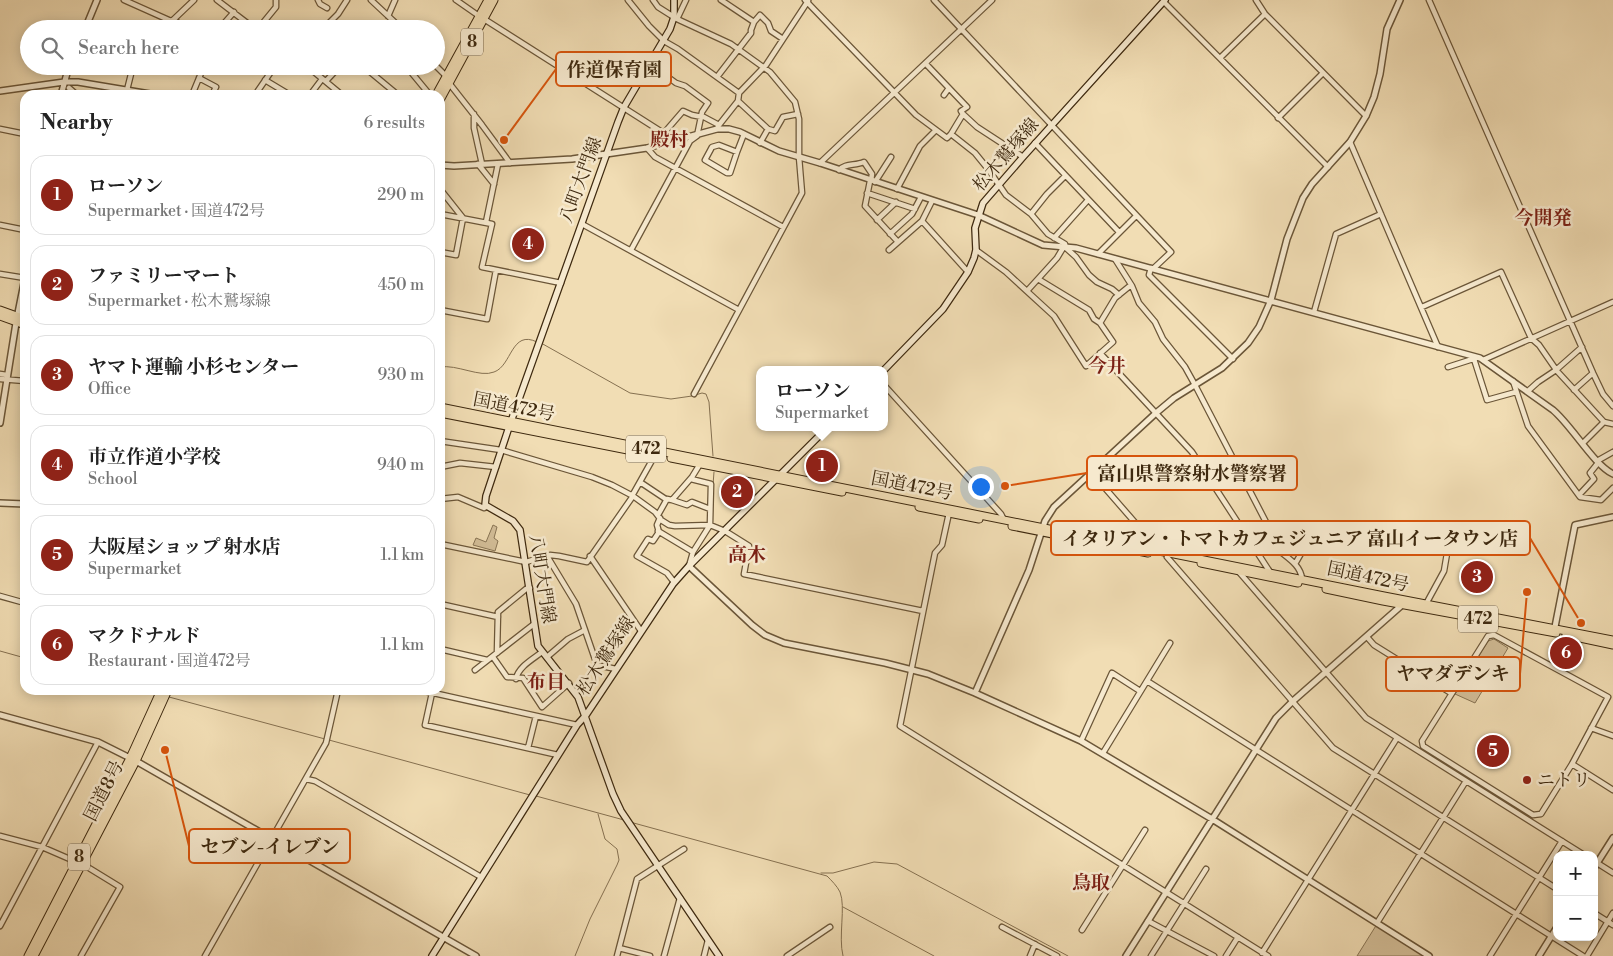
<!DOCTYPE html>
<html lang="en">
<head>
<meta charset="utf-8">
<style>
	:root { --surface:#fff; --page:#f2f2f2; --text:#222; --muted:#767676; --line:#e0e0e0; --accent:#8f2418 }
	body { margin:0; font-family:"Libre Bodoni","Noto Serif JP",serif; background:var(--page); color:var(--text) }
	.controls { position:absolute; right:15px; bottom:15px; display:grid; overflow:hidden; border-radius:10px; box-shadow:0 2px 12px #0003 }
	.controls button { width:45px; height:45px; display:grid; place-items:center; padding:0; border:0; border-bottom:1px solid var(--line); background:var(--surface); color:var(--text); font:25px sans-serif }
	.you { position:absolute; left:980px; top:486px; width:18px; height:18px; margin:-12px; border:4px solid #fff; border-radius:50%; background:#1a73e8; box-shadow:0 0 0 8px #1a73e833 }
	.badge { display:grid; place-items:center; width:32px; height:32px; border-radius:50%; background:var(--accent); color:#fff; font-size:16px; font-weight:700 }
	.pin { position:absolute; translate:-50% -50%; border:2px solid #fff; box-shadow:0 1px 5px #0006 }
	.popup { position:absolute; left:756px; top:366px; width:132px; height:65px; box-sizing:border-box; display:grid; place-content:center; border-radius:10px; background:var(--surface); filter:drop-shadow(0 1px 4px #0005); font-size:16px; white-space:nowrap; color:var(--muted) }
	.popup b { font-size:19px; color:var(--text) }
	.popup::after { content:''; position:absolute; left:50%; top:100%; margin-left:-10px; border:10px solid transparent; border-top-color:var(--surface) }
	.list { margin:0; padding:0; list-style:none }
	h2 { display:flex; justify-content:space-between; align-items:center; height:65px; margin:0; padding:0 20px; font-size:21px }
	h2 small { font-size:16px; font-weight:400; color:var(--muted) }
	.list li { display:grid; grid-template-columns:32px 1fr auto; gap:15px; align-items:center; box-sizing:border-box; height:80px; margin:0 10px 10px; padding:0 10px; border:1px solid var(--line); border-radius:15px }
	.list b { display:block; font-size:19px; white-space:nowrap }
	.list p { margin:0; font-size:16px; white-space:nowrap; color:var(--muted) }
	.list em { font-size:16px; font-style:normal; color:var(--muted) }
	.icon { flex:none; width:28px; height:28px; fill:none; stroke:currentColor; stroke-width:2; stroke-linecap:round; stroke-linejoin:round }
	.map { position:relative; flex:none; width:1613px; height:956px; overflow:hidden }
	.search { position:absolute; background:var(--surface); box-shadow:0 2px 12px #0003; left:20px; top:20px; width:425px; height:55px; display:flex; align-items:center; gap:12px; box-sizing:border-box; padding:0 18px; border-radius:28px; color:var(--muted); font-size:19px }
	.panel { position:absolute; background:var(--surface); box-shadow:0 2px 12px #0003; left:20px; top:90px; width:425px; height:605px; border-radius:15px }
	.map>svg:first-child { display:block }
	.green { fill:#d3be98; stroke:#887454 }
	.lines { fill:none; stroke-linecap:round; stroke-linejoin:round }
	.stream { stroke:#857050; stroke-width:1 }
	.minor-casing { stroke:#6b5638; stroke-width:7 }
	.tertiary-casing { stroke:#6b5638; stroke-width:8 }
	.secondary-casing { stroke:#3e290f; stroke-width:8 }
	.trunk-casing { stroke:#3e290f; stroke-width:9 }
	.minor { stroke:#f6e9ce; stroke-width:4.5 }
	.tertiary { stroke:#f6e9ce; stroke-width:5 }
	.secondary { stroke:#f6e9ce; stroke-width:5.5 }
	.trunk { stroke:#f1ddb4; stroke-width:7 }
	.poi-dot { fill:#8f2418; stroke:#f6e9ce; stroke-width:2 }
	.labels { text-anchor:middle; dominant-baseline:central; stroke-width:5; stroke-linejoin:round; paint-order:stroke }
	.shield { fill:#f6e9ce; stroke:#756348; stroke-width:1 }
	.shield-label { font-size:16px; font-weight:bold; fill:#3e290f }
	.street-label { font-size:18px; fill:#3e290f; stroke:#f6e9ce }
	.poi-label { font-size:18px; fill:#3e290f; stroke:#f6e9ce; text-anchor:start }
	.neighbourhood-label { font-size:19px; font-weight:bold; fill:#7a1f14; stroke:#f6e9ce }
	.leader { fill:none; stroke:#d7540c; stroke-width:2 }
	.callout-dot { fill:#d7540c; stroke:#f6e9ce; stroke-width:2 }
	.callout { fill:#f6e9ce; stroke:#d7540c; stroke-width:2 }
	.callout-label { font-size:19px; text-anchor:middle; font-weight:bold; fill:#3e290f }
</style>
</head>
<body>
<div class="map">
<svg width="1613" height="956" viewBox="0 0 1613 956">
	<rect width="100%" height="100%" fill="#f1ddb4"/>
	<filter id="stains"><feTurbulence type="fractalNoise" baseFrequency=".004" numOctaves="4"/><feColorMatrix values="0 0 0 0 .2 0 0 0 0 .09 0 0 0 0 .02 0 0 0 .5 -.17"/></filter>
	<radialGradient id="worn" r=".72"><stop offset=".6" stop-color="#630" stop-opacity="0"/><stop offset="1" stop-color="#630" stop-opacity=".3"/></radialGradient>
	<path class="green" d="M493,525L497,527L494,538L498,541L495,551L473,545L476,538L486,542Z
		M1494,639L1508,648L1475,703L1455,694L1488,641Z
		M1377,924L1428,956H1357Z"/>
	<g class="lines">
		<path class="stream" d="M541,343L630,393L671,399L692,396L702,393L706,394L709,402L713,456
			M440,367C457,364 480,378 494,372C512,366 511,329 537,342
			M0,376L3,377
			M713,485L714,472
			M0,651L25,658
			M144,690L156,693
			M169,697L325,739
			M329,740L530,795
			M536,796L624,820
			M630,822L827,876C832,881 837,886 840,892C846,907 838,936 843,956
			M821,873H833L874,862L897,864L1068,956
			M843,907L934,956
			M575,956L590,919L617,865L619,860L617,849L605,839L598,814"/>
		<defs>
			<path id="minor" d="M124,0L171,21
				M217,0L255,29
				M318,0L320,4L327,8
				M371,0L402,29
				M456,0L479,16
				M628,0L649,26L664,41L678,49L739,93
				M653,0L658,7L677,19L686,0
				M721,0L754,22L760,15L768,23L771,31L783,39
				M805,0L916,115L947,138L951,134L975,153L988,169L1006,195L1031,214L1048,234L1065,244L1066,248L1076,257L1089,275L1097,282L1112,289L1119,295
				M934,0L1171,252L1154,268
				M1256,0L1265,14L1366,116
				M1429,0L1593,373L1603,394L1613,406
				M1164,2L1328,167
				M388,16L395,0
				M484,19L676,141
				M677,19L731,44L770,72L795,102L799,119V157L802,193L694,394
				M173,20L190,29
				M158,29L173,20L194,0
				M219,29L234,12
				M258,29L276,7V0
				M323,29L338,14L347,0
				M1220,58L1265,14
				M926,64L967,107L961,111L963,114L951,134
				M307,66L342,95
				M363,66L398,95
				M406,66L430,95
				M436,66L446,76L449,83L482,125L510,163
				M717,77L751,33V30L754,22
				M199,78L216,87L212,95
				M265,80L290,95
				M326,81L340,66
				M69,88L77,95
				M127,90L133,66
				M192,95L204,66
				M255,95L275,66
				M310,95L322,79
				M944,95L949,88
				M738,101L768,129L760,143
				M474,114V128L482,164
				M963,114L977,127L1023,157
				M702,116L719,125
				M1278,118L1323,73
				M0,129L25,134
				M717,129L719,125L738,101L739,93L766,65L808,1
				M768,129L775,131L783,117L798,114
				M664,133L683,111L692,115L702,117
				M1350,142L1438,347
				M1035,143L1119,232
				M647,148L655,157L783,227
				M737,152L730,173H727L705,160L712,147L719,145L737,152L744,134
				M820,163L992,0
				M478,164L494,184
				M839,170C845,163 855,166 864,162L872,174L871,181
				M870,181L865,206L898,242
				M875,182L891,157
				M440,189L463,218L456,255L440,252
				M897,189L920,146L936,130
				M867,193L915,209
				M440,214L492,224L482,267L561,283
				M1031,214L1047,194L1065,176
				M877,220L896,202
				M922,221L968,272
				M486,222L498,164
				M582,224L739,310
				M0,225L25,230
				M890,234L912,214L921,197
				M1054,238L1088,200
				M631,250L690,141L697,136L702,112L708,103L685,86L676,83L650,64
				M889,250L922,221L932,201
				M976,250L1006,272L1054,316L1086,366L1113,342L1100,323L1094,319L1089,310L1038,279
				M1098,254L1136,216
				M1115,259L1132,286L1139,303L1155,322L1163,339L1185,367L1195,385L1282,553C1291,560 1301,567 1302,579
				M1151,268L1149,275L1233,359
				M0,274L25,278
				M1027,291L1057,258L1063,248
				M1422,307L1501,272L1531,338L1539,345L1557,371L1604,422L1613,424
				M440,310L487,319L496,270
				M1314,312L1336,234L1381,214
				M1100,323L1115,298L1131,285
				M1100,353L1192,452L1270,572
				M1474,359L1487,400L1516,392
				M1483,360L1613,302
				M1448,367L1476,358
				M0,374L7,375
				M0,379L25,381
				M1513,381L1528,426L1580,497L1601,500L1613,488
				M884,385L1001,514L1004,520
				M1574,390L1593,373
				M1528,391L1538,382L1556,370L1582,347
				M440,441L501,450L592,477L612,485L633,496L655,512L661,520L669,525L675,526L710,525L725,531L749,546L744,574L923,611
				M1583,443L1604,422
				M1597,461L1613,452
				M440,467L460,463L496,467
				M1091,472L1159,550
				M640,482L667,500
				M1579,495L1594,479L1590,473L1598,463
				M632,496L655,455
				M440,499L458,497L484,508L486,507
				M672,500L687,505L692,502L710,509
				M949,513L942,545L935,553L900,726L1268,956
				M658,515L667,499L672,500L692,477L700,464
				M660,518L657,525L659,532L653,541L648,539L637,556L667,573L674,582
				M658,531L693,552
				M440,544L526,562L550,555L559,556L587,562L633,496
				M547,556L576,604L597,665L616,669
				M590,556L641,631
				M1167,557L1333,748L1557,889
				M1295,564L1318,524
				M689,566L693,552L710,525L711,484L691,479
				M1239,572L1366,718L1584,855
				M0,596L25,603
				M440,604L498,617
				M1426,604L1444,571L1451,530
				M1494,635L1608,697L1572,764L1541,814L1533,815L1423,746L1422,741L1488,636Z
				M1367,637L1374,645L1451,693
				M440,649L487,660
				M497,653L498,612L526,589L530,588
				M493,657L507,677L523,678L542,707L569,683
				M547,657L568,639L585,630
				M475,670L534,624
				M516,679C518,667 533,659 542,652
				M1147,681L1583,956
				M420,690L577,725
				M432,693L425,725L558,755
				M1591,728L1613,736
				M1081,741L1112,673L1140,691
				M528,748L536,716
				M1103,753L1170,643
				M1572,764L1613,790
				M306,779L315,781L481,877
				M0,836L42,847L72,860
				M1594,861L1613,873
				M1594,913L1613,925
				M1148,921L1214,956
				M1377,923L1466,781
				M0,926L98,742
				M1002,927L1057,956
				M1082,930L1145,830
				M619,948L650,956
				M1262,953L1397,738
				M81,956L120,887L89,868
				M205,956L326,743L338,690
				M617,956L637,879L684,849
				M664,956L680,898
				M704,956L708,940
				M787,956L830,927
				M1030,956L1035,944
				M1151,956L1206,869
				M1226,956L1238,937
				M1490,956L1562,841
				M1587,956L1613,913"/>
			<path id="tertiary" d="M85,29L97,0
				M0,91L64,82H78L156,95
				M61,95L69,66
				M440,165L454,166L572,159L647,148L717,129H729L740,132L779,151L820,163L978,215L1043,245L1076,248L1480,358L1553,410C1572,426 1594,465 1613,474
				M0,423L16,323L25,278
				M0,503L25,504
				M689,566L752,625L765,635L784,643L885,663L928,674L975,693L1081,741L1212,819L1429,956
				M1554,632L1575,525L1613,517
				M975,693L1029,570L1045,521L1054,507L1156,413L1174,398L1222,368L1248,343L1259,327L1271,300L1287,239L1303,198L1312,184L1350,142L1366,116L1374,97L1380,74L1387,29L1400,0
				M0,715L98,742L136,761L476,956
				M1594,868L1613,838
				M1126,956L1276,718L1293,701L1402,605L1403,603
				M1539,956L1557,927"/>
			<path id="secondary" d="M674,0V17L670,29L624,107L618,122L509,427L486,496L485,505L513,521L520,530L538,646L578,697L613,794L621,811L719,956
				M884,370L943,309L968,272L974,258L976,250L975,228L983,203L1023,157L1165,0
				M432,956L577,725L586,715L673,584L689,566L828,427"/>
			<path id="trunk" d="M436,95L488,0
				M440,100L494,0
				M0,310L25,319
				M0,316L25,325
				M440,407L1384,596L1613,640
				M440,413L653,455
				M671,458L842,492
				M919,507L979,519
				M1012,526L1148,553
				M1201,563L1298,583
				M1326,589L1383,601L1556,633
				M1566,635L1613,645
				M28,956L130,758L161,690
				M34,956L136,761L168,690"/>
		</defs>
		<use href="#minor" class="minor-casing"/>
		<use href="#tertiary" class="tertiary-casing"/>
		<use href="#secondary" class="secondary-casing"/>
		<use href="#trunk" class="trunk-casing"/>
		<use href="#minor" class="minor"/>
		<use href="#tertiary" class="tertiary"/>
		<use href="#secondary" class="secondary"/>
		<use href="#trunk" class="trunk"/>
	</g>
	<circle class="poi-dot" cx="1527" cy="780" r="5"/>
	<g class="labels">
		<g class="shield">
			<rect x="461" y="28.5" width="22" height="27" rx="4"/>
			<rect x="626" y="435.5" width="40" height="27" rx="4"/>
			<rect x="1458" y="605.5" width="40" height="27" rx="4"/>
			<rect x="68" y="843.5" width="22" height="27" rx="4"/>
		</g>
		<g class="shield-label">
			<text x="472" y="42">8</text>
			<text x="646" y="449">472</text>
			<text x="1478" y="619">472</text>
			<text x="79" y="857">8</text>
		</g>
		<g class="street-label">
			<text transform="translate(1006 155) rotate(-49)">松木鷲塚線</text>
			<text transform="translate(581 180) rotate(-70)">八町大門線</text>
			<text transform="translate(514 407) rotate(11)">国道472号</text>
			<text transform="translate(912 486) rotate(11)">国道472号</text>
			<text transform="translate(1368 577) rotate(12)">国道472号</text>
			<text transform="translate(542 579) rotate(81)">八町大門線</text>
			<text transform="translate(606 656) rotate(-57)">松木鷲塚線</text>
			<text transform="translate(104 791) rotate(-63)">国道8号</text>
		</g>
		<g class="poi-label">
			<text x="1537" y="780">ニトリ</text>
		</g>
		<g class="neighbourhood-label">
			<text x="669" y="140">殿村</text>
			<text x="1543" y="218">今開発</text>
			<text x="1107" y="366">今井</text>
			<text x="747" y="555">高木</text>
			<text x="546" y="682">布目</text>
			<text x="1091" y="883">鳥取</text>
		</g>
	</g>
	<path class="leader" d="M504 140L556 69M1005 486L1087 473M1581 623L1530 538M1527 592L1520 674M165 750L189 846"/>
	<g class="callout-dot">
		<circle cx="504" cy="140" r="5"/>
		<circle cx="1005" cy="486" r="5"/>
		<circle cx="1581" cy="623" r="5"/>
		<circle cx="1527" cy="592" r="5"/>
		<circle cx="165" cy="750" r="5"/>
	</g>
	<g class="callout">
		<rect x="556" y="52" width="115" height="34" rx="5"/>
		<rect x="1087" y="456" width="210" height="34" rx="5"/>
		<rect x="1051" y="521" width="479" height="34" rx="5"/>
		<rect x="1386" y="657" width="134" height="34" rx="5"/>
		<rect x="189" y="829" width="161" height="34" rx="5"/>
	</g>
	<g class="callout-label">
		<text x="614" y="76">作道保育園</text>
		<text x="1192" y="480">富山県警察射水警察署</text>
		<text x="1290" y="545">イタリアン・トマトカフェジュニア 富山イータウン店</text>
		<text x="1453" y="680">ヤマダデンキ</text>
		<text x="270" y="853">セブン-イレブン</text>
	</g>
	<rect width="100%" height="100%" filter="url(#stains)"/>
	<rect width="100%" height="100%" fill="url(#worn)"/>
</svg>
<div class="controls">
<button>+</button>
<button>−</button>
</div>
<div class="you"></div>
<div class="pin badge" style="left:822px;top:466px">1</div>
<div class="popup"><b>ローソン</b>Supermarket</div>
<div class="pin badge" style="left:737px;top:492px">2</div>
<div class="pin badge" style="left:1477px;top:577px">3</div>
<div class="pin badge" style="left:528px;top:244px">4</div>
<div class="pin badge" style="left:1493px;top:751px">5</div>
<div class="pin badge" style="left:1566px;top:653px">6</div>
<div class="search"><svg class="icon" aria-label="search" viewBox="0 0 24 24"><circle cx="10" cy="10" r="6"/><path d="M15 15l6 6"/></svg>Search here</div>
<section class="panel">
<h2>Nearby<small>6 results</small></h2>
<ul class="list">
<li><span class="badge">1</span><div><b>ローソン</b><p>Supermarket · 国道472号</p></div><em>290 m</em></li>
<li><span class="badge">2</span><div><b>ファミリーマート</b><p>Supermarket · 松木鷲塚線</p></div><em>450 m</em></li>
<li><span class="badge">3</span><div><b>ヤマト運輸 小杉センター</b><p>Office</p></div><em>930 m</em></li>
<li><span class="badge">4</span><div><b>市立作道小学校</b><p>School</p></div><em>940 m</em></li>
<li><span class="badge">5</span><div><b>大阪屋ショップ 射水店</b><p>Supermarket</p></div><em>1.1 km</em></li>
<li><span class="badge">6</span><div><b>マクドナルド</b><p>Restaurant · 国道472号</p></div><em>1.1 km</em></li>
</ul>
</section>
</div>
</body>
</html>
